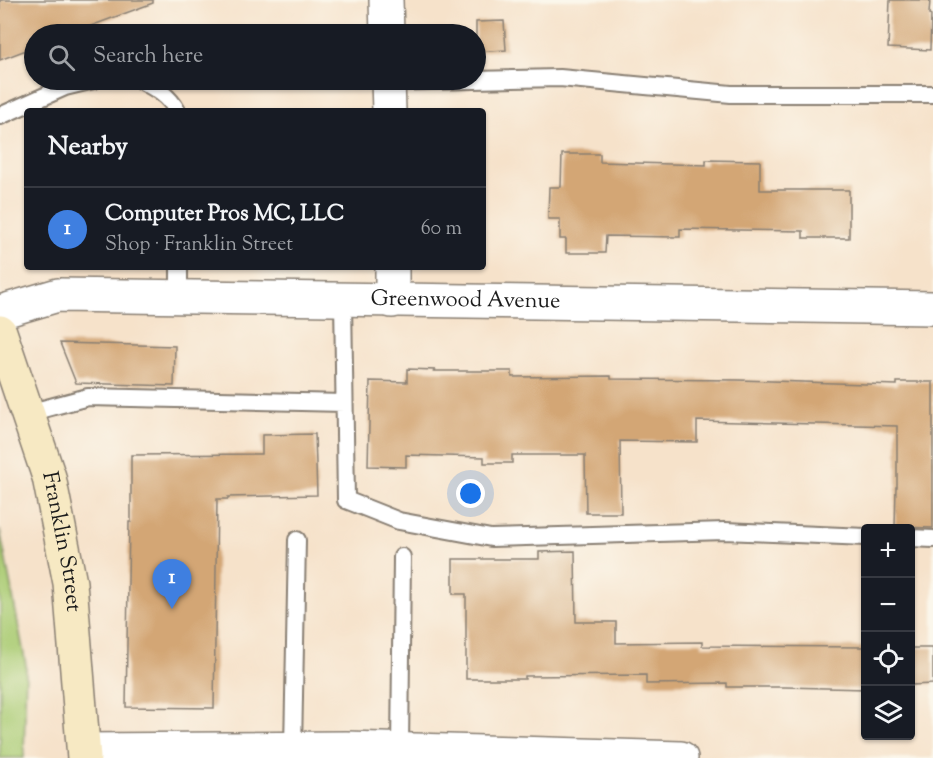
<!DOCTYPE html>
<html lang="en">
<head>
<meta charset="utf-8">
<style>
	:root { --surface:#171b24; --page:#242831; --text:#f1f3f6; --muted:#9ea1a6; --line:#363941; --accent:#1a73e8 }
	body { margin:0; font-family:"Sorts Mill Goudy",serif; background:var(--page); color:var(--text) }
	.controls { position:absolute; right:18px; bottom:18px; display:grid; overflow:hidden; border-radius:6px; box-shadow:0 2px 4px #0004 }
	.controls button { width:54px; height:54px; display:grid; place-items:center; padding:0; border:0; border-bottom:2px solid var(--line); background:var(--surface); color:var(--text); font:30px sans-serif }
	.you { position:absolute; left:471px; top:494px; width:21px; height:21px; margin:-15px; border:4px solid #fff; border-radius:50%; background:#1a73e8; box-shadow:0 0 0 9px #1a73e833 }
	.badge { display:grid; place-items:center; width:39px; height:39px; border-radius:50%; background:var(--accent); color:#fff; font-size:20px; font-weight:700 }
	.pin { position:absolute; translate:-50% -50px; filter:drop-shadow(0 2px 3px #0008) }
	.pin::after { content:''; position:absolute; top:32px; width:21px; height:18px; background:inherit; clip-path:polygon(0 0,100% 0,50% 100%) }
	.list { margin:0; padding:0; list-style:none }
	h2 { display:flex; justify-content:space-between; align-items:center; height:78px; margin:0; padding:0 24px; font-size:26px }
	h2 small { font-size:20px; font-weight:400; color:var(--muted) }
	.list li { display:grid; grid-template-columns:39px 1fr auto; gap:18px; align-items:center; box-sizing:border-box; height:84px; padding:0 24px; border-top:2px solid var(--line) }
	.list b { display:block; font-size:22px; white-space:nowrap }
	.list p { margin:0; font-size:20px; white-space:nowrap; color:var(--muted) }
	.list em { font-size:20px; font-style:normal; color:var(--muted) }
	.icon { flex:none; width:33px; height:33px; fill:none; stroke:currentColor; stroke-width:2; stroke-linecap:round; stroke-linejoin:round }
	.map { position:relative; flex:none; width:933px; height:758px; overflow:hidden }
	.search { position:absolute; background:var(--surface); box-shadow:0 2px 4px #0004; left:24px; top:24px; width:462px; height:66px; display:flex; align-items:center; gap:15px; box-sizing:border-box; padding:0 21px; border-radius:33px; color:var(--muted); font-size:22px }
	.panel { position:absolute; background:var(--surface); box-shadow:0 2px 4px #0004; left:24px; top:108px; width:462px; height:162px; border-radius:6px }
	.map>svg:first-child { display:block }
	.green { fill:#abcc74; stroke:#647448; stroke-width:1.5 }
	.building { fill:#d3a674 }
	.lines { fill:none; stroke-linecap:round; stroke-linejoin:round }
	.service-casing { stroke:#897f73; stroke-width:20 }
	.minor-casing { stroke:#897f73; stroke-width:36 }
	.tertiary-casing { stroke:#897f73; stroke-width:36 }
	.secondary-casing { stroke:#897f73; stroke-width:36 }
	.service { stroke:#fff; stroke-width:16 }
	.minor { stroke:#fff; stroke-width:33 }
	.tertiary { stroke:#fff; stroke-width:33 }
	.secondary { stroke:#f7e9c3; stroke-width:33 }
	.labels { text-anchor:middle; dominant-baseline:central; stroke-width:6; stroke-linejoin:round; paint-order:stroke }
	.street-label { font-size:22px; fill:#1c1c1c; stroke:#fbf7ec }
</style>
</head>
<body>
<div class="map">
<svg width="933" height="758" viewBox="0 0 933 758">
	<rect width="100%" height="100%" fill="#fbf7ec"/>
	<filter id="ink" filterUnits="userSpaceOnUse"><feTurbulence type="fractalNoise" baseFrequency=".0167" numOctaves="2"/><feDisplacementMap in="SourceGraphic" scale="12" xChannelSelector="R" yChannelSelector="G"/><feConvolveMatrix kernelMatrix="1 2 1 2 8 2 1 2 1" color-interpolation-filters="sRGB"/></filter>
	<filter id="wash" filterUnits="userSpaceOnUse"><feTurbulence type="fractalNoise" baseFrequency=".008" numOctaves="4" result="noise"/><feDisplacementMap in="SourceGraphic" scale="24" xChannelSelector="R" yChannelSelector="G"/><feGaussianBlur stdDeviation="1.35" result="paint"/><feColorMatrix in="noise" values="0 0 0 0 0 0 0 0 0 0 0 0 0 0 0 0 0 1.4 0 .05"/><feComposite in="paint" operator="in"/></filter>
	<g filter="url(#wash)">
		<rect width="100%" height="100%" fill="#f6e2ca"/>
		<path class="green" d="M0,530L26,665L24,758H0Z"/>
		<g id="blocks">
			<path class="building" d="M0,0H153V3L69,34H34V47L0,60Z
				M890,0H930L929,14L931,15L930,50L888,48Z
				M504,21L506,50L476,52V22Z
				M562,154H600V162L706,165V160L760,161V190H849V238H803V231L680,229V237L606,236L605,253H566V239H560V219H548L549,187H561Z
				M60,343L175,346L174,386L76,383Z
				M407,369L435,370L434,371H512V377L611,376V379L738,380L897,385V382H933V528L895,527L896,487H897V426L697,421V442L620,441L621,513H586L585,455H512V463H484V457L406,455V467L368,466L370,381L407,382Z
				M315,434L317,495L228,497V499H217L214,708L126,707L129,522H131V455L262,454V435Z
				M575,551L576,622H616V643L702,642V646L866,647V689L785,687H727V683L646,684V675L525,676V679H466V594H453V559H539V552Z
				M910,648H933V684L910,685Z"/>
		</g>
	</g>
	<g filter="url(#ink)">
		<use href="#blocks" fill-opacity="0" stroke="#897f73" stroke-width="1.5"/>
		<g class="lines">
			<defs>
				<path id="service" d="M140,80C155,88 169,95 177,111
					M388,82L560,78L731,94H933
					M0,116L65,87L94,80
					M179,297V267
					M343,300L346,500L399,521L491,538L725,531L866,537
					M28,413L88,397L344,403
					M910,538L933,539
					M293,748L297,540
					M400,750L402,557"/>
				<path id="minor" d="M386,0L387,34
					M388,80L389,111
					M392,267V301
					M84,750L346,748L681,758"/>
				<g id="tertiary">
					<path id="s1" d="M0,312L58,295L933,308"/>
				</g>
				<g id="secondary">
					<path id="s2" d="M0,332L49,477L70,583L84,758"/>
				</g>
			</defs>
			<use href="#service" class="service-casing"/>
			<use href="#minor" class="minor-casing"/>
			<use href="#tertiary" class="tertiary-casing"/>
			<use href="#secondary" class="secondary-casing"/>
			<use href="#service" class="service"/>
			<use href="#minor" class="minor"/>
			<use href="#tertiary" class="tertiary"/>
			<use href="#secondary" class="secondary"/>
		</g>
	</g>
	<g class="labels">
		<g class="street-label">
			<text stroke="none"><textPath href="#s1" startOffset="468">Greenwood Avenue</textPath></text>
			<text stroke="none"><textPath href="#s2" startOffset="219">Franklin Street</textPath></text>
		</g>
	</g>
</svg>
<div class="controls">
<button>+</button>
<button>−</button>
<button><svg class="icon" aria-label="locate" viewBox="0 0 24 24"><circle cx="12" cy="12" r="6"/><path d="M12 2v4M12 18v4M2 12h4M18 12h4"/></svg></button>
<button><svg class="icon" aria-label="layers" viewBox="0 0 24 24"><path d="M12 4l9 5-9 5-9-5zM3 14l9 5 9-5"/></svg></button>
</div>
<div class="you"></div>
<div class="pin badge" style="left:172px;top:609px;background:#3f7fe0">1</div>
<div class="search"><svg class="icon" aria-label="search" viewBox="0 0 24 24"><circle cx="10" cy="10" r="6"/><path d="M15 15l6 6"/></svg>Search here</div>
<section class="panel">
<h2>Nearby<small></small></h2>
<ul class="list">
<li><span class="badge" style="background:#3f7fe0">1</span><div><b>Computer Pros MC, LLC</b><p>Shop · Franklin Street</p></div><em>60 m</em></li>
</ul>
</section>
</div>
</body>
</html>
